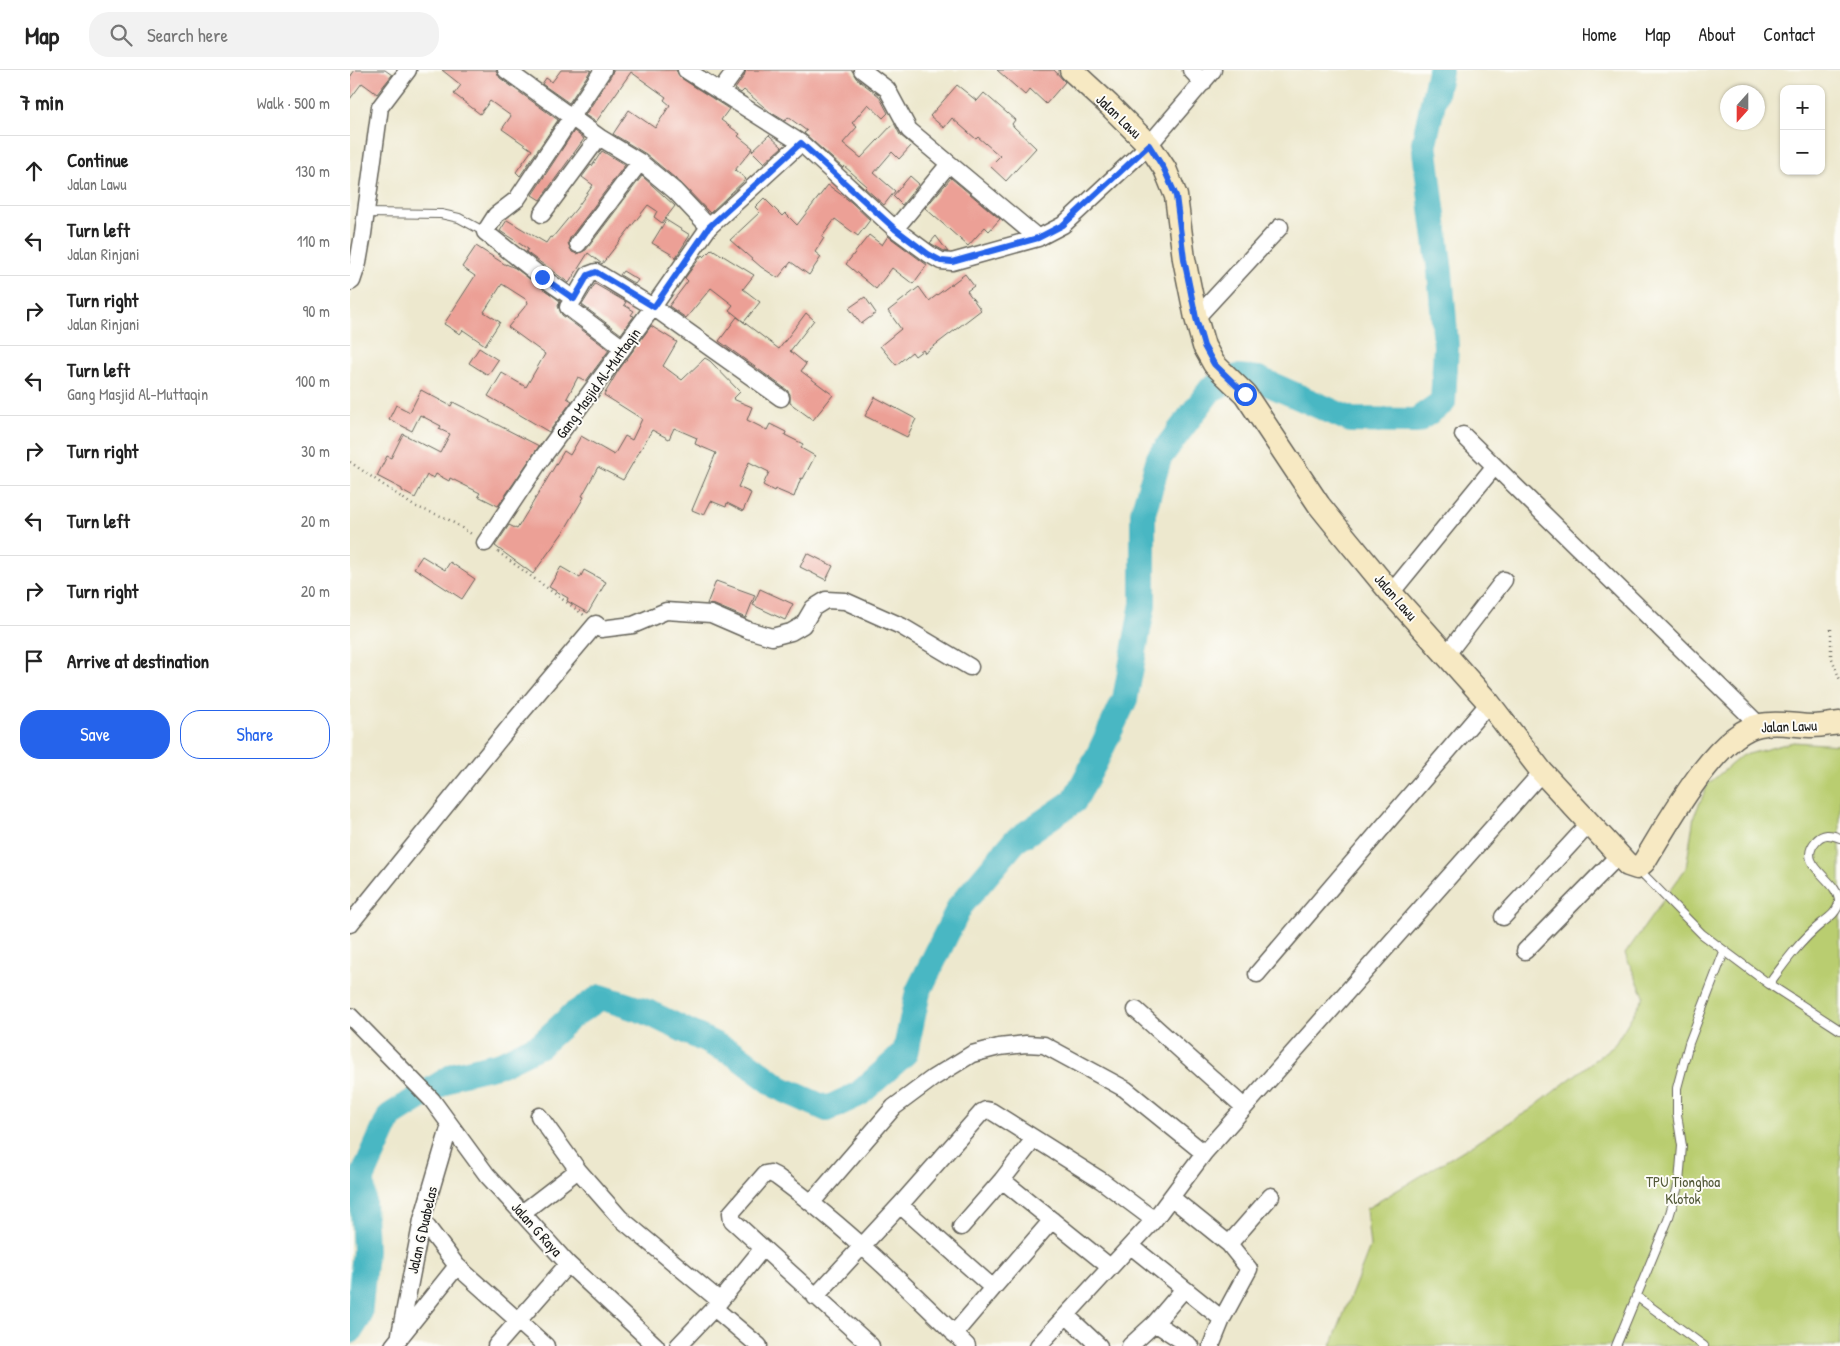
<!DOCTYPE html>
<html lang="en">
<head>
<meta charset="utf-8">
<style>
	:root { --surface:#fff; --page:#f2f2f2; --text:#222; --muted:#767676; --line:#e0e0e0; --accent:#2563eb }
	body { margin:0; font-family:"Patrick Hand",sans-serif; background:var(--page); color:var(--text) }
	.controls { position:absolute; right:15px; top:15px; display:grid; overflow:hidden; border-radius:10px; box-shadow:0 1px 4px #0004 }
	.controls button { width:45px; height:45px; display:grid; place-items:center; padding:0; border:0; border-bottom:1px solid var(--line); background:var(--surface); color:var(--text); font:25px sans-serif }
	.compass { position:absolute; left:1370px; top:15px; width:45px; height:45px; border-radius:50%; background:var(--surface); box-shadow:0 1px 4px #0004; rotate:201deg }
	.stop { position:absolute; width:15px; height:15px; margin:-11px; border:4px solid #2563eb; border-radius:50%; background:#fff }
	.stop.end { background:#2563eb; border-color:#fff; box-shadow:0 1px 5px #0008 }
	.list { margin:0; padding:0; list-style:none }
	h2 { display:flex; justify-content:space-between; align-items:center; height:65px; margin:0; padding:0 20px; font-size:21px }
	h2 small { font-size:16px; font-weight:400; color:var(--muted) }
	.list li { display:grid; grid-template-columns:32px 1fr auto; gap:15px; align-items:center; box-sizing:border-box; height:70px; padding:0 20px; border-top:1px solid var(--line) }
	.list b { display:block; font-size:19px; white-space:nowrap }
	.list p { margin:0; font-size:16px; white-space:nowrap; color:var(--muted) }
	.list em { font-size:16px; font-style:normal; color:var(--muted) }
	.actions { display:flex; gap:10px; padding:15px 20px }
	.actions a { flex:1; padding:11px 0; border:1px solid var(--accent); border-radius:20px; text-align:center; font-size:18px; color:var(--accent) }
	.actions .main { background:var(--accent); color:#fff }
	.icon { flex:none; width:28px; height:28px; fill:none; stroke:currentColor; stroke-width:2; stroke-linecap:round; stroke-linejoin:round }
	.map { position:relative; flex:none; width:1490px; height:1276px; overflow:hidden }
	header { display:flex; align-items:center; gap:30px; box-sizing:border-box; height:70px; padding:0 25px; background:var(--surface); border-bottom:1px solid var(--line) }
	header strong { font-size:24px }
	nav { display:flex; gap:28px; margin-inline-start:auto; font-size:18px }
	.search { width:350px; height:45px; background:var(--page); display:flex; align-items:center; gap:12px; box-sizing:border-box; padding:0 18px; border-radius:20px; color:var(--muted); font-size:19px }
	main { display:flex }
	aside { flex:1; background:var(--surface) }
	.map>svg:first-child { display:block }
	.green { fill:#b9cd70; stroke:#6a7446 }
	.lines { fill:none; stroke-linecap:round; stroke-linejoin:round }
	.stream { stroke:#49b7c3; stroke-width:4.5 }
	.river { stroke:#49b7c3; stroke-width:26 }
	.building { fill:#eca096 }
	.lane-casing { stroke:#65635a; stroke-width:10 }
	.street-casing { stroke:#65635a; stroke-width:19 }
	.secondary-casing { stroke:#65635a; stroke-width:25 }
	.path { stroke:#65635a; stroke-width:2.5; stroke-dasharray:1 4; stroke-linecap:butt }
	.lane { stroke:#fff; stroke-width:8 }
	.street { stroke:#fff; stroke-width:16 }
	.secondary { stroke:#f7e9c3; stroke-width:22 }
	.route { stroke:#2563eb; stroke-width:6 }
	.labels { text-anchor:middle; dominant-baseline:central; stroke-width:4; stroke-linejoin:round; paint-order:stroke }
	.street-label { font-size:15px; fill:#1c1c1c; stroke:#fdfcf7 }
	.park-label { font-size:15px; fill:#535a39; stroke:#fdfcf7 }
</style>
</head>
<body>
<header>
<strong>Map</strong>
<div class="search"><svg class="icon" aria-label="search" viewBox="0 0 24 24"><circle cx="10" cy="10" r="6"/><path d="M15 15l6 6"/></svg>Search here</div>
<nav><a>Home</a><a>Map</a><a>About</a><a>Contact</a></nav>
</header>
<main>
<aside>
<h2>7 min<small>Walk · 500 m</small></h2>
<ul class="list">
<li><svg class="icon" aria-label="ahead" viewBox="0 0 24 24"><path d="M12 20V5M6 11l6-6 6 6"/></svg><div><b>Continue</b><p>Jalan Lawu</p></div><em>130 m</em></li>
<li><svg class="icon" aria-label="left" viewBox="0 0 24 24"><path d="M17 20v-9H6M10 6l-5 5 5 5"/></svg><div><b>Turn left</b><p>Jalan Rinjani</p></div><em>110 m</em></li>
<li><svg class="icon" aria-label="right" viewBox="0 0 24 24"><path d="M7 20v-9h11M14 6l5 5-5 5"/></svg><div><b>Turn right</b><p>Jalan Rinjani</p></div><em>90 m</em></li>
<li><svg class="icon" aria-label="left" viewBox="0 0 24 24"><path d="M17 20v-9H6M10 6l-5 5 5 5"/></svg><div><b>Turn left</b><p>Gang Masjid Al-Muttaqin</p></div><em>100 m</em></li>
<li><svg class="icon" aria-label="right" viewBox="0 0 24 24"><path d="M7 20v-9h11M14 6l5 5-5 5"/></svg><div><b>Turn right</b></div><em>30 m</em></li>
<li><svg class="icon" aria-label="left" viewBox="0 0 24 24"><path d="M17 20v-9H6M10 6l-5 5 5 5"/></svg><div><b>Turn left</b></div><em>20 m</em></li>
<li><svg class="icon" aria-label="right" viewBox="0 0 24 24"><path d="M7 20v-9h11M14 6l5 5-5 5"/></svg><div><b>Turn right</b></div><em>20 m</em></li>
<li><svg class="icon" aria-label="arrive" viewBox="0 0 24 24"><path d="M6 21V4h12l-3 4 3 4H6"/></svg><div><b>Arrive at destination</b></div></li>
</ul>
<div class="actions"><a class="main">Save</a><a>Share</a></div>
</aside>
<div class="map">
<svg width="1490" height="1276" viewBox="0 0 1490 1276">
	<rect width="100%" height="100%" fill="#fdfcf7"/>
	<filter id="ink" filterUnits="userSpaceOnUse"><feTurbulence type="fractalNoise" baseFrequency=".02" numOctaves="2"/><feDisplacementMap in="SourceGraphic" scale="10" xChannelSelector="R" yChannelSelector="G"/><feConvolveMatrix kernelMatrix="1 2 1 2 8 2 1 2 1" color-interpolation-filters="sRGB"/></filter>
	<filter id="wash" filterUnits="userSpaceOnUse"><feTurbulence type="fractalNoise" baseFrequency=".0096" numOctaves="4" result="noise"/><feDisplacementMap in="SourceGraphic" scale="20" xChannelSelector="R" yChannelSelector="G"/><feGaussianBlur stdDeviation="1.12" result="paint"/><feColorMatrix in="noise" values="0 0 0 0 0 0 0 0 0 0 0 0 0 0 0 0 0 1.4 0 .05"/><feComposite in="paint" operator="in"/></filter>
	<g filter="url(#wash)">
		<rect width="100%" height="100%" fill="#ede8ce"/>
		<path class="green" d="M1443,672L1490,675V1276H981L1020,1177L1016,1139L1180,1040L1265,974L1294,926L1275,884L1336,798L1344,746L1358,714L1391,686Z"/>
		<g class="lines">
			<path class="stream" d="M1090,1L1091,0"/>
			<path class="river" d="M0,1261L9,1247L15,1181L12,1108L40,1046L105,1005L151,994L190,975L223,945L251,927L297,942L386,985L430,1018L477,1039L509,1024L555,983L568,922L610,836L665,771L724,731L746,690L775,629L793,534V443L809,388L861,319L888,307L908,309L1001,350L1066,351L1093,332L1096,276L1090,202L1074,73L1090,1"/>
		</g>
		<g id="blocks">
			<path class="building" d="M5,0H35L42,5L27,24L12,13L0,29V7Z
				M92,0H146L150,8L208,50L170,106L166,102L182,80L152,59L161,46L140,31L130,44L104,24L111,15Z
				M211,0H241L219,33L192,14L196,8L202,12Z
				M263,0H326L331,8L379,39L371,50L390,64L388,66L403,78L385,100L396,109L360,143L331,113L296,84L263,64L279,40L305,58L320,35L314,30L316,27L281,2L246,52L235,45L261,6Z
				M396,0H502L506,8L529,26L538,43L533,48L518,34L502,53L507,57L493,73L511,88L544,53L550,65L562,75L549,89L542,82L524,103L545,121L534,135L515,118L517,116L494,96L493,98L454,63L457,61L438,47L435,51L420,42L394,20L391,23L385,19L394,6Z
				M647,0H704L715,12L696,34L680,19L675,25Z
				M607,15L627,31L634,23L665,50L662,54L664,57L686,78L656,111L640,96L650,86L628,67L626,69L602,48L594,58L580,46Z
				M224,61L234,69L190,130L182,125Z
				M419,65L432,77L414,93L402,81Z
				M252,81L275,95L220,168L218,173L222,182L227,184L236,180L292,106L325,136L312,153L304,147L307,141L298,135L252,194L238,183L219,213L176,182L178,179L150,161L157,150L196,173L200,167L202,168L226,139L243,115L232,107L241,95L242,96Z
				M560,106L569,114L552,135L543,126Z
				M601,108L650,149L639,161L635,157L618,176L575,138Z
				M478,115L501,132L520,150L508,166L485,149L472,167L474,168L465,182L471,187L459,205L441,192L428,208L411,197L380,170L410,142L405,137L414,128L432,146L435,143L447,155Z
				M316,150L340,165L326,187L302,173Z
				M519,165L532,175L538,166L577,195L563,214L542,198L526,219L496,194Z
				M586,166L598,182L594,181L580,173Z
				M126,176L156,195V194L165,198L210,231L208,236L212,245L259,280L236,311L228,307L217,328L222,331L199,362L138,326L152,303L176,317L195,284L158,257L178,233L177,230L152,214L134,242L150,252L135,275L113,260L110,264L94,254L125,206L112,197Z
				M362,179L404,205L393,219L410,232L394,252L379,240L383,235L361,218L336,248L319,236L338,211L335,208L352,185L354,187Z
				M273,201L288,210L285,214L270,205Z
				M615,204L624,216L617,221L631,240L575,283L573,280L565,286L562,282L546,295L530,276L551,259L538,241L569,217L579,231Z
				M245,214L276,232L274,235L284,241L281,245L284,246L271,264L232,235Z
				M515,227L526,243L511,254L499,238Z
				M456,243L464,250L440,281L456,294L451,301L483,325L463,350L440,333V324L437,320L369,271L387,247L429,279Z
				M301,256L327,272L313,296L332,310L355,288L360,291L390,322L383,329L402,337L397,350L417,360L420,354L436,362L435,365L453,374L451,378L465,386L453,409L451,408L444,427L425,419L424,421L413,415L419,402L399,392L388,417L401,423L393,441L377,433L376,437L361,431L354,445L342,440L366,383L345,374L347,368L324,358L319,369L302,360L273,410L248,397L232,426L234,427L214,461L183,504L145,476L159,455L167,459L214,381L220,385L231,366L264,385L275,366L282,370L292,349L254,325L268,301Z
				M129,278L148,290L138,305L119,293Z
				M71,320L101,336L103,332L189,376L148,436L128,426L130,423L100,408L99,411L86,404L84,408L77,405L65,428L52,421V419L27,406L37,386L41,388L53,364L90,383L100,364L89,359L91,356L70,345L62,361L39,349L46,335L60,342Z
				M525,327L566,349L557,367L515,346Z
				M457,483L483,496L476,510L450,497Z
				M72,486L95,500L100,492L125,509L112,529L64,498Z
				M211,497L230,508L234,500L256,512L238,543L217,531L218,528L199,517Z
				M366,511L405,525L396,548L365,535L357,534Z
				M410,519L443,534L435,550L403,535Z"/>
		</g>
	</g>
	<g filter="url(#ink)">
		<use href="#blocks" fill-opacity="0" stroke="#65635a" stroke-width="1"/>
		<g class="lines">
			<defs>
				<path id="lane" d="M16,143L91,144L109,148L135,162
					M1289,800L1352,864L1419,914L1490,960
					M1419,914C1435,892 1451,870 1472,853C1480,847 1487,842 1489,833C1490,809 1444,796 1466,771C1473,763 1480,764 1490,768
					M1286,1226L1354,1276
					M1266,1276L1318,1150L1329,1113L1332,1076L1327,1044V1018L1339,973L1374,882"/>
				<path id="street" d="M156,0L249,67L290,92L325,121L359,157
					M253,0L167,129L146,145L135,162L192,207L224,229L238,205L246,202L303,237L431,328
					M336,0L451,73L545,159L579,184L591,191L602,192L688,168L713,155L799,75L863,0
					M512,0L537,19L559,60L688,168
					M841,0L853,13
					M370,22L386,0
					M192,144L249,67
					M545,159L599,94
					M228,174L290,92
					M0,212L2,211L8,193L13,164L30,37L58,0
					M224,229L218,237L273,278
					M846,248L930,157
					M1113,365L1409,655
					M135,473L192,388L303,237L359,157L451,73
					M1041,523L1144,397
					M1097,584L1154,510
					M1153,847L1240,753
					M0,854L165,650L246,554L251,559L283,555L316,541L361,544L398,560L422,567L441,562L453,555L463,538L476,530L495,531L551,556L620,597
					M1175,881L1269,785
					M907,904L1139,633
					M786,940L894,1037
					M0,946L82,1030L137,1105L172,1143L218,1194L306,1276
					M189,1046L228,1100
					M652,1110L760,1197
					M822,1128L879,1174L899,1199L872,1249L861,1276
					M462,1132L544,1037L583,1008L622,984L649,977L676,974L694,975L775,1019L854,1083
					M550,1135L643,1218L604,1264
					M172,1143L228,1100L270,1148L370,1231L364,1238L409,1276
					M72,1150L107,1196
					M611,1157L652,1110L684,1069
					M879,1174L921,1126
					M781,1176L872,1249
					M643,1218L702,1150
					M465,1227L550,1135L632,1042L636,1040L641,1041L752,1111L804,1150
					M370,1231L413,1178
					M717,1246L749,1276
					M805,1253L840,1276
					M50,1264L72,1150L100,1055
					M43,1276L107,1196L196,1276
					M146,1276L218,1194
					M328,1276L364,1238
					M521,1276L382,1150L381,1143L415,1104L420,1103L426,1106C495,1156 556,1216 617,1276
					M688,1276L804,1150L854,1083L1192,702
					M780,1276L805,1253L834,1219"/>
				<path id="secondary" d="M721,0L759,35L799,75L815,99L826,126L834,189L846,248L854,276L864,294L895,324L969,435L990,461L1041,523L1139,633L1192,702L1278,795L1287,798L1294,792C1317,755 1366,663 1410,655C1428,651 1446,656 1463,656C1472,656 1481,654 1490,653"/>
			</defs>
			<use href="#lane" class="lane-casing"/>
			<use href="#street" class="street-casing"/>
			<use href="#secondary" class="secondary-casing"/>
			<path class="path" d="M0,392L64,436L96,448L123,465
				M148,482L234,545
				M1481,559V586L1490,610"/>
			<use href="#lane" class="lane"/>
			<use href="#street" class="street"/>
			<use href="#secondary" class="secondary"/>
		</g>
	</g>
	<g class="lines" filter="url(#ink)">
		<path class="route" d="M192,207L224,229L238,205L246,202L304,237L359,157L451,73L545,159L578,184L591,191L602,192L688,168L713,155L799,75L814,99L826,126L834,189L846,248L854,276L864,294L895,324"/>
	</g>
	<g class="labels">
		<g class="street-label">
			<text transform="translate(769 46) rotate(44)">Jalan Lawu</text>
			<text transform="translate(248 313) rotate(-54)">Gang Masjid Al-Muttaqin</text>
			<text transform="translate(1046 527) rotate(49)">Jalan Lawu</text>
			<text transform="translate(1439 656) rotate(-2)">Jalan Lawu</text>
			<text transform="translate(187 1159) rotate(48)">Jalan G Raya</text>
			<text transform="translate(72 1160) rotate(-77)">Jalan G Duabelas</text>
		</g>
		<g class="park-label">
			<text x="1333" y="1111">TPU Tionghoa<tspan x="1333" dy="17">Klotok</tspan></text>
		</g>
	</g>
</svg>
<div class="controls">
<button>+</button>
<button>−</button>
</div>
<svg class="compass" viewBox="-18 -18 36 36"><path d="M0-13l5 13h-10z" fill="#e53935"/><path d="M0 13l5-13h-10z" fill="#767676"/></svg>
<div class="stop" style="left:895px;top:324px"></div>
<div class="stop end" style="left:192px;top:207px"></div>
</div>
</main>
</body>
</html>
